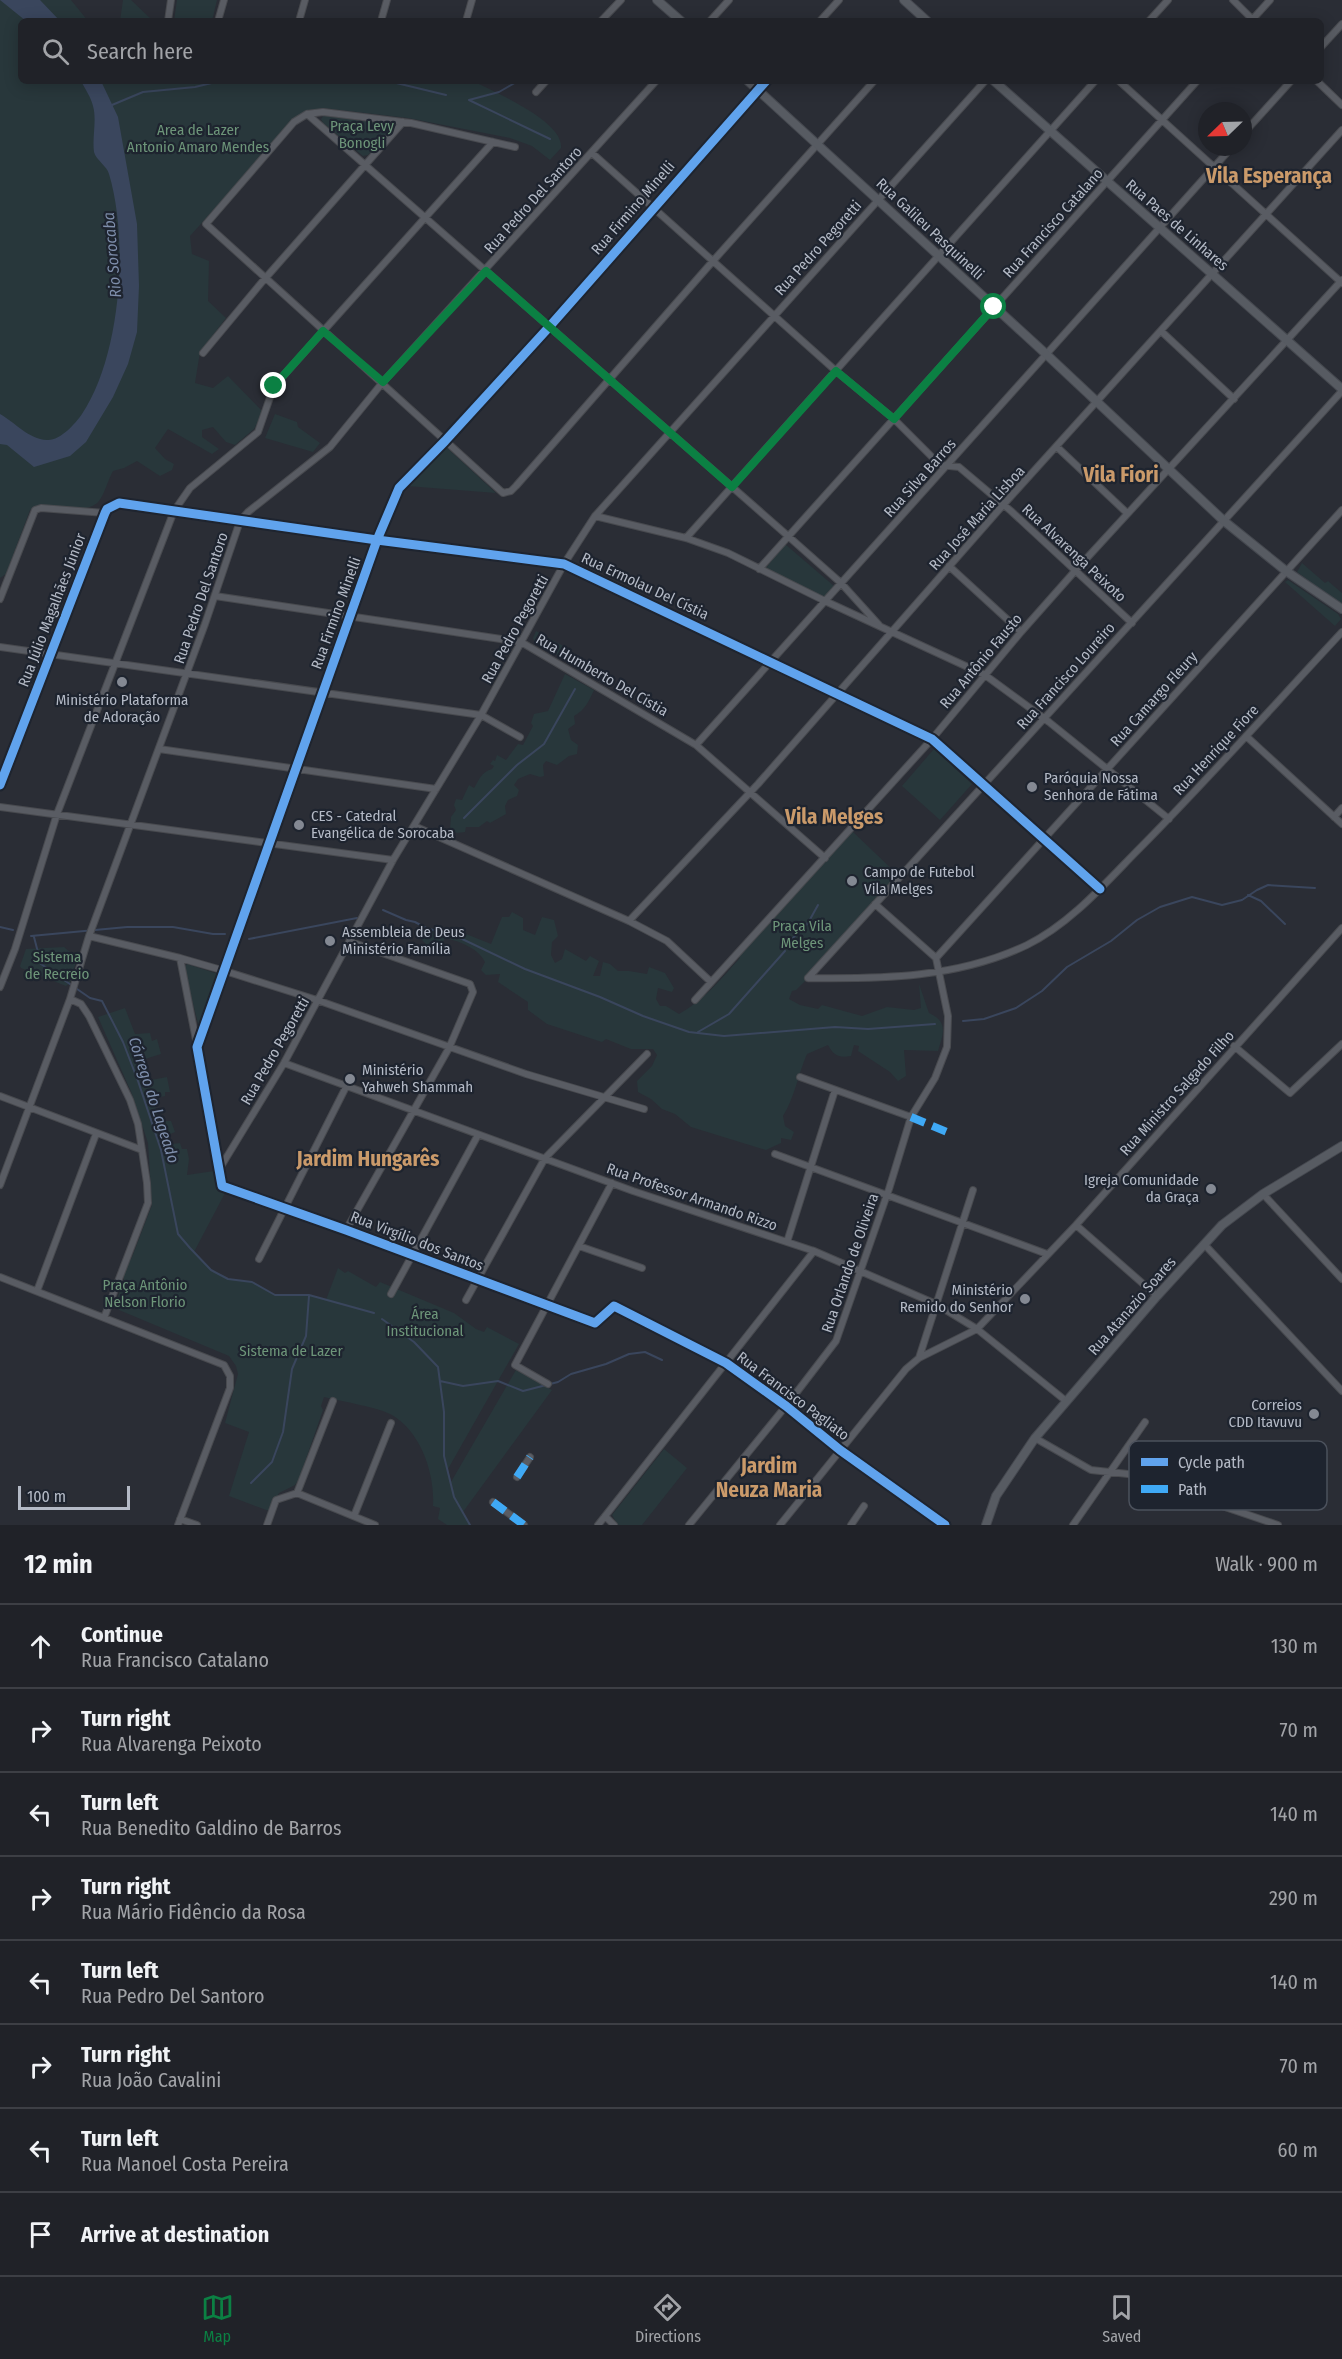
<!DOCTYPE html>
<html lang="en">
<head>
<meta charset="utf-8">
<style>
	:root { --surface:#202228; --page:#282a30; --text:#f1f3f6; --muted:#a2a4a8; --line:#3d3f45; --accent:#0b8043 }
	body { margin:0; font-family:"Fira Sans Condensed",sans-serif; background:var(--page); color:var(--text) }
	.compass { position:absolute; left:1198px; top:102px; width:54px; height:54px; border-radius:50%; background:var(--surface); box-shadow:0 3px 15px #0003; rotate:247deg }
	.scale { position:absolute; left:18px; bottom:15px; width:112px; box-sizing:border-box; padding-left:6px; border:3px solid #b4bac6; border-top:0; font-size:16px; line-height:21px; white-space:nowrap; color:#b4bac6; -webkit-text-stroke:4px #1e242f; paint-order:stroke }
	.stop { position:absolute; width:18px; height:18px; margin:-14px; border:4px solid #0b8043; border-radius:50%; background:#fff }
	.stop.end { background:#0b8043; border-color:#fff; box-shadow:0 2px 6px #0008 }
	.list { margin:0; padding:0; list-style:none }
	h2 { display:flex; justify-content:space-between; align-items:center; height:78px; margin:0; padding:0 24px; font-size:26px }
	h2 small { font-size:20px; font-weight:400; color:var(--muted) }
	.list li { display:grid; grid-template-columns:39px 1fr auto; gap:18px; align-items:center; box-sizing:border-box; height:84px; padding:0 24px; border-top:2px solid var(--line) }
	.list b { display:block; font-size:22px; white-space:nowrap }
	.list p { margin:0; font-size:20px; white-space:nowrap; color:var(--muted) }
	.list em { font-size:20px; font-style:normal; color:var(--muted) }
	.icon { flex:none; width:33px; height:33px; fill:none; stroke:currentColor; stroke-width:2; stroke-linecap:round; stroke-linejoin:round }
	.map { position:relative; flex:none; width:1342px; height:1525px; overflow:hidden }
	.search { position:absolute; background:var(--surface); box-shadow:0 3px 15px #0003; left:18px; right:18px; top:18px; height:66px; display:flex; align-items:center; gap:15px; box-sizing:border-box; padding:0 21px; border-radius:9px; color:var(--muted); font-size:22px }
	.sheet { height:750px; background:var(--surface) }
	nav { display:flex; justify-content:space-around; align-items:center; box-sizing:border-box; height:84px; border-top:2px solid var(--line); background:var(--surface); font-size:16px; color:var(--muted) }
	nav a { display:grid; justify-items:center; gap:3px }
	nav .on { color:var(--accent) }
	.map>svg:first-child { display:block }
	.green { fill:#28373b }
	.water { fill:#3a465d }
	.lines { fill:none; stroke-linecap:round; stroke-linejoin:round }
	.stream { stroke:#3a465d; stroke-width:2 }
	.street-casing { stroke:#484a4f; stroke-width:8 }
	.secondary-casing { stroke:#45484f; stroke-width:10 }
	.street { stroke:#595c63; stroke-width:6 }
	.secondary { stroke:#575b62; stroke-width:8 }
	.quiet { stroke:#3fa9f5; stroke-width:8; stroke-dasharray:15 8; stroke-linecap:butt }
	.cycleway-casing { stroke:#1e242f; stroke-width:13 }
	.cycleway { stroke:#60a3ed; stroke-width:9 }
	.route { stroke:#0b8043; stroke-width:8 }
	.poi-dot { fill:#848993; stroke:#1e242f; stroke-width:2 }
	.labels { text-anchor:middle; dominant-baseline:central; stroke-width:4.5; stroke-linejoin:round; paint-order:stroke }
	.park-label { font-size:15px; fill:#6d9579; stroke:#1e242f }
	.street-label { font-size:15px; fill:#b4bac6; stroke:#1e242f }
	.poi-label { font-size:15px; fill:#b4bac6; stroke:#1e242f; text-anchor:start }
	.water-label { font-size:16px; font-style:italic; fill:#7e8eab; stroke:#1e242f }
	.district-label { font-size:21px; font-weight:bold; fill:#ca9a6a; stroke:#1e242f }
	.key { fill:#1e242f; stroke:#4b515c; stroke-width:1.5 }
	.key-label { font-size:16px; fill:#b4bac6 }
</style>
</head>
<body>
<div class="map">
<svg width="1342" height="1525" viewBox="0 0 1342 1525">
	<rect width="100%" height="100%" fill="#2a2d35"/>
	<path class="green" d="M0,0H71L88,21H21V81H473C494,92 564,121 561,148L550,160L532,146L510,138L408,118L323,108L299,115L190,236L192,254L209,261L208,301L226,318L200,352L195,383L213,388L228,376L263,412L254,429L235,445L226,442L213,427L202,430V437L219,449L212,454L168,429L155,448L165,459L174,464L172,470L160,476L137,461L124,468L113,471C108,480 105,493 99,501C86,517 49,502 30,510L6,574L0,578Z
		M123,0H131L153,21H120Z
		M177,0H217L212,21H174Z
		M324,115L383,122L389,127V131L368,155L363,156L323,123L321,119Z
		M275,414L297,422L298,427L320,443L313,452L265,438Z
		M445,446L496,493L407,486Z
		M785,544L834,586L823,600L765,569Z
		M1302,563L1325,583L1328,581L1342,593V606L1297,572Z
		M1288,580L1338,614L1341,619L1335,626L1285,582Z
		M536,631L567,648L561,657L535,643L533,638Z
		M565,674L594,690C589,701 585,710 574,716L575,724L568,729L571,740L578,745L577,754L569,756L557,765L546,761L543,765L544,776L540,777L530,774L518,779L514,785L519,790L517,796L508,800L505,806L506,814L490,823L487,821L479,827H466L465,832L457,833L450,830L451,817L456,810L454,805L456,799L462,800L469,785L474,788C480,779 480,773 492,769L494,766L490,764L493,760L495,761L497,755L506,760L518,744L523,745L533,726L531,723L534,714L548,711Z
		M934,749L972,784L940,820L902,786Z
		M852,831L899,876L810,976L796,990L792,991L789,999L800,1005L818,1009L822,1005L862,1016L887,1007L914,1010L921,1008L919,984L929,1013C949,1022 943,1034 938,1051L904,1050L906,1076L898,1081L890,1072L858,1051L859,1046L854,1045L851,1056C839,1058 834,1056 828,1045L807,1054C798,1074 795,1097 783,1116L785,1126L794,1132L791,1140L781,1138V1143L766,1150L691,1127L675,1114L662,1109L651,1099L638,1092L637,1081L652,1066L657,1055L653,1049H631L606,1039L602,1042L547,1024L528,1010V1002L498,982L500,974L486,975L481,970L485,962C478,948 459,941 445,938L438,952L435,953L422,940L429,928L466,934L491,944L502,917H509L512,912L523,918V930L535,935L542,917L554,920L558,936L552,942L551,955L555,963L562,959L565,949L586,961L590,956L599,961L593,976H600L603,962L610,964L618,971H629L647,974L649,967L665,973L674,988L672,992L658,988L656,999L660,1006H666L679,1014C704,1000 721,979 740,958L738,956Z
		M64,947L77,958L70,983L66,986L21,968L20,966L26,949Z
		M187,964L218,974L199,1027L184,968Z
		M125,1008L135,1034L150,1033L152,1041L157,1039L161,1054L142,1060L151,1080L167,1077L170,1092H165V1096L153,1099L160,1121H171L175,1132L168,1135L172,1144L180,1143L182,1149H187L189,1159L187,1175L214,1171L217,1188L225,1193L194,1252L211,1270L228,1279L252,1282L275,1295H309L326,1300L338,1268L345,1273L348,1271L376,1287L380,1282L454,1313L476,1329L484,1332L487,1327L519,1344L448,1469L451,1482L516,1370L552,1390L463,1512L470,1525H447L438,1519L440,1508L433,1506C435,1474 421,1432 392,1415C381,1408 340,1401 324,1397L321,1406L323,1410L299,1479L295,1485L279,1493L269,1511L229,1496L249,1432L225,1423L238,1374L236,1366L229,1356L119,1310L115,1306L124,1279L123,1273L132,1257L152,1205L148,1143L132,1094L98,1017Z
		M664,1449L687,1468L642,1525H618L612,1515Z"/>
	<path class="water" d="M0,0H40L60,21H26Z
		M81,81H101L118,117L137,224L139,286L137,332L128,364L113,397L86,442L70,456L34,467L7,445L0,444V414C16,423 28,439 47,440C60,441 75,424 82,414C121,356 129,240 109,174C107,166 96,160 94,152C92,137 97,120 93,106C91,97 85,89 81,81Z"/>
	<g class="lines">
		<path class="stream" d="M388,81L446,95
			M469,100L550,139
			M469,100L499,92L518,81
			M112,105L143,92L195,87L220,81
			M464,818L517,765L544,744L575,689
			M1248,895L1261,901L1285,924
			M383,910L406,920L415,922L426,928L458,937L525,969L600,997L643,1016L689,1032L724,1036L835,1027L868,1029L935,1024
			M0,927L13,930
			M31,936L127,927H173L213,934H225
			M34,937L41,964L90,998L102,1001L123,1042L138,1081L161,1150L178,1234L190,1248L211,1270L228,1279L252,1282L275,1295H309L374,1313
			M249,939L357,918
			M792,939L808,923L818,905
			M963,1021L984,1019L1016,1008L1042,991L1067,967L1111,941L1137,920L1160,907L1192,897L1222,905L1242,900L1257,890L1268,885L1315,888
			M698,1032L729,1014L785,951
			M382,1319L414,1342L438,1367L444,1412V1456L454,1497L470,1525
			M440,1381L463,1386L498,1381L523,1391L558,1382L571,1374L606,1364L629,1354L645,1352L662,1360
			M251,1483L272,1462L283,1432L292,1369L306,1336L309,1296"/>
		<defs>
			<path id="street" d="M1233,0L1254,21
				M168,21L171,0
				M218,21L224,0
				M299,21L305,0
				M381,21L387,0
				M466,21L472,0
				M601,21L621,0
				M710,21L729,0
				M820,21L839,0
				M1149,21L1168,0
				M1251,21L1270,0
				M1321,47L1342,24
				M766,81L550,326L445,441L399,488L377,540L197,1047L222,1186L346,1230L595,1323L614,1306L726,1363L786,1406L840,1450L945,1525
				M1119,81L1342,283
				M1317,81L1342,105
				M536,92L546,81
				M307,114L788,536L841,583L879,625
				M1243,134L1291,81
				M515,147L411,123L323,112L307,114L294,122L206,224L503,493L511,491L516,486L713,261L874,81
				M592,153L836,371L894,419L940,465L959,467L1011,511L1132,623
				M1161,331L1234,399
				M203,353L262,282L403,122
				M1057,447L1127,513
				M595,516L686,538L728,553L825,601L985,675L1049,722L1169,819
				M686,538L1095,81
				M949,566L1021,632
				M759,569L1197,81
				M215,596L521,642L696,745L825,858
				M0,599L35,510L41,508L105,513
				M0,647L481,715L520,737
				M1246,736L1342,824
				M696,745L1232,147
				M159,749L436,789
				M0,785L105,513L107,509L119,503L377,540L564,564L932,739L1100,889
				M0,807L393,860
				M1334,817L1342,808
				M414,826L629,921L667,941L711,982
				M629,921L758,784L1004,504L1342,130
				M89,936L180,958L225,971L317,1000L526,1074L644,1109
				M180,958L197,1045
				M936,958L1342,510
				M808,978L1342,391
				M808,978C883,979 958,978 1027,945C1068,925 1102,887 1134,854C1206,782 1273,706 1342,632
				M0,987L15,949L57,814L174,511L190,488L258,432L274,386L493,142
				M70,999L81,1004L89,1016L130,1100L138,1124L147,1183L148,1203L104,1318
				M695,1000L932,739L1021,632L1075,571L1342,280
				M1234,1046L1290,1093L1342,1044
				M284,1063L633,1191L814,1251L860,1271L936,1304L977,1329L1066,1401
				M800,1077L911,1117
				M0,1096L142,1150
				M775,1154L1047,1254
				M220,1168L284,1063L393,860L481,715L564,564L595,516L985,81
				M0,1185L70,999L89,936L205,624L240,521L248,512L330,447L383,382L656,81
				M1263,1194L1342,1279
				M1076,1225L1157,1296
				M346,1230L449,1048L473,992L470,984L351,942
				M787,1242L835,1090
				M1204,1244L1342,1391
				M579,1246L642,1268
				M259,1259L347,1085
				M0,1277L224,1365L230,1376V1388L178,1525
				M37,1291L96,1134
				M391,1294L478,1135
				M466,1300L545,1158L647,1054
				M919,1358L973,1190
				M548,1384L515,1365L612,1183
				M1035,1438L1091,1470L1128,1474L1278,1525
				M517,1477L530,1457
				M297,1493L375,1525
				M493,1502L524,1525
				M354,1516L391,1423
				M605,1516L614,1525
				M180,1519L197,1525
				M267,1525L276,1500L297,1493L333,1401
				M598,1525L814,1251
				M689,1525L790,1401L836,1341L889,1189L911,1117L935,1078L947,1047L948,1016L936,958L875,904
				M780,1525L906,1369L919,1358L977,1329L1076,1225L1342,928
				M851,1525L864,1506
				M1073,1525L1145,1422"/>
			<path id="secondary" d="M657,0L681,21
				M904,0L927,21
				M748,81L1046,354L1224,521L1286,571L1342,609
				M994,81L1342,389
				M986,1525L996,1496L1035,1438L1157,1296L1222,1225L1263,1194L1342,1146"/>
		</defs>
		<use href="#street" class="street-casing"/>
		<use href="#secondary" class="secondary-casing"/>
		<use href="#street" class="street"/>
		<use href="#secondary" class="secondary"/>
		<path class="quiet" d="M911,1117L947,1132
			M517,1477L530,1457
			M493,1502L524,1525"/>
		<defs>
			<path id="cycleway" d="M766,81L550,326L445,441L399,488L377,540L197,1047L222,1186L346,1230L595,1323L614,1306L726,1363L786,1406L840,1450L945,1525
				M0,785L105,513L107,509L119,503L377,540L564,564L932,739L1100,889"/>
		</defs>
		<use href="#cycleway" class="cycleway-casing"/>
		<use href="#cycleway" class="cycleway"/>
	</g>
	<g class="lines">
		<path class="route" d="M274,386L323,331L383,382L486,271L732,487L836,371L894,419L994,307"/>
	</g>
	<g class="poi-dot">
		<circle cx="122" cy="682" r="6"/>
		<circle cx="1032" cy="787" r="6"/>
		<circle cx="299" cy="825" r="6"/>
		<circle cx="852" cy="881" r="6"/>
		<circle cx="330" cy="941" r="6"/>
		<circle cx="350" cy="1079" r="6"/>
		<circle cx="1211" cy="1189" r="6"/>
		<circle cx="1025" cy="1299" r="6"/>
		<circle cx="1314" cy="1414" r="6"/>
	</g>
	<g class="labels">
		<g class="park-label">
			<text x="362" y="126">Praça Levy<tspan x="362" dy="17">Bonogli</tspan></text>
			<text x="198" y="130">Area de Lazer<tspan x="198" dy="17">Antonio Amaro Mendes</tspan></text>
			<text x="802" y="926">Praça Vila<tspan x="802" dy="17">Melges</tspan></text>
			<text x="57" y="957">Sistema<tspan x="57" dy="17">de Recreio</tspan></text>
			<text x="145" y="1285">Praça Antônio<tspan x="145" dy="17">Nelson Florio</tspan></text>
			<text x="425" y="1314">Área<tspan x="425" dy="17">Institucional</tspan></text>
			<text x="291" y="1351">Sistema de Lazer</text>
		</g>
		<g class="street-label">
			<text transform="translate(533 200) rotate(-48)">Rua Pedro Del Santoro</text>
			<text transform="translate(633 208) rotate(-49)">Rua Firmino Minelli</text>
			<text transform="translate(1053 223) rotate(-48)">Rua Francisco Catalano</text>
			<text transform="translate(1177 225) rotate(41)">Rua Paes de Linhares</text>
			<text transform="translate(930 229) rotate(43)">Rua Galileu Pasquinelli</text>
			<text transform="translate(818 248) rotate(-48)">Rua Pedro Pegoretti</text>
			<text transform="translate(920 478) rotate(-48)">Rua Silva Barros</text>
			<text transform="translate(977 518) rotate(-48)">Rua José Maria Lisboa</text>
			<text transform="translate(1074 553) rotate(43)">Rua Alvarenga Peixoto</text>
			<text transform="translate(645 586) rotate(25)">Rua Ermolau Del Cístia</text>
			<text transform="translate(201 598) rotate(-71)">Rua Pedro Del Santoro</text>
			<text transform="translate(52 610) rotate(-69)">Rua Júlio Magalhães Júnior</text>
			<text transform="translate(336 613) rotate(-70)">Rua Firmino Minelli</text>
			<text transform="translate(515 629) rotate(-61)">Rua Pedro Pegoretti</text>
			<text transform="translate(981 661) rotate(-50)">Rua Antônio Fausto</text>
			<text transform="translate(602 675) rotate(30)">Rua Humberto Del Cístia</text>
			<text transform="translate(1066 676) rotate(-48)">Rua Francisco Loureiro</text>
			<text transform="translate(1154 699) rotate(-48)">Rua Camargo Fleury</text>
			<text transform="translate(1216 750) rotate(-47)">Rua Henrique Fiore</text>
			<text transform="translate(275 1051) rotate(-60)">Rua Pedro Pegoretti</text>
			<text transform="translate(1177 1093) rotate(-48)">Rua Ministro Salgado Filho</text>
			<text transform="translate(692 1197) rotate(19)">Rua Professor Armando Rizzo</text>
			<text transform="translate(417 1241) rotate(21)">Rua Virgílio dos Santos</text>
			<text transform="translate(850 1263) rotate(-71)">Rua Orlando de Oliveira</text>
			<text transform="translate(1132 1306) rotate(-49)">Rua Atanazio Soares</text>
			<text transform="translate(793 1396) rotate(37)">Rua Francisco Pagliato</text>
		</g>
		<g class="poi-label">
			<text x="122" y="700" text-anchor="middle">Ministério Plataforma<tspan x="122" dy="17">de Adoração</tspan></text>
			<text x="1044" y="778">Paróquia Nossa<tspan x="1044" dy="17">Senhora de Fátima</tspan></text>
			<text x="311" y="816">CES - Catedral<tspan x="311" dy="17">Evangélica de Sorocaba</tspan></text>
			<text x="864" y="872">Campo de Futebol<tspan x="864" dy="17">Vila Melges</tspan></text>
			<text x="342" y="932">Assembleia de Deus<tspan x="342" dy="17">Ministério Família</tspan></text>
			<text x="362" y="1070">Ministério<tspan x="362" dy="17">Yahweh Shammah</tspan></text>
			<text x="1199" y="1180" text-anchor="end">Igreja Comunidade<tspan x="1199" dy="17">da Graça</tspan></text>
			<text x="1013" y="1290" text-anchor="end">Ministério<tspan x="1013" dy="17">Remido do Senhor</tspan></text>
			<text x="1302" y="1405" text-anchor="end">Correios<tspan x="1302" dy="17">CDD Itavuvu</tspan></text>
		</g>
		<g class="water-label">
			<text transform="translate(112 255) rotate(-95)">Rio Sorocaba</text>
			<text transform="translate(154 1100) rotate(72)">Córrego do Lageado</text>
		</g>
		<g class="district-label">
			<text x="1269" y="176">Vila Esperança</text>
			<text x="1121" y="475">Vila Fiori</text>
			<text x="834" y="817">Vila Melges</text>
			<text x="368" y="1159">Jardim Hungarês</text>
			<text x="769" y="1466">Jardim<tspan x="769" dy="24">Neuza Maria</tspan></text>
		</g>
	</g>
	<rect x="1129" y="1441" width="198" height="69" rx="9" class="key"/>
	<rect x="1141" y="1458" width="27" height="8" fill="#60a3ed"/>
	<rect x="1141" y="1485" width="27" height="8" fill="#3fa9f5"/>
	<g class="key-label">
		<text x="1178" y="1468">Cycle path</text>
		<text x="1178" y="1495">Path</text>
	</g>
</svg>
<svg class="compass" viewBox="-18 -18 36 36"><path d="M0-13l5 13h-10z" fill="#e53935"/><path d="M0 13l5-13h-10z" fill="#a2a4a8"/></svg>
<div class="scale">100 m</div>
<div class="stop" style="left:994px;top:307px"></div>
<div class="stop end" style="left:274px;top:386px"></div>
<div class="search"><svg class="icon" aria-label="search" viewBox="0 0 24 24"><circle cx="10" cy="10" r="6"/><path d="M15 15l6 6"/></svg>Search here</div>
</div>
<section class="sheet">
<h2>12 min<small>Walk · 900 m</small></h2>
<ul class="list">
<li><svg class="icon" aria-label="ahead" viewBox="0 0 24 24"><path d="M12 20V5M6 11l6-6 6 6"/></svg><div><b>Continue</b><p>Rua Francisco Catalano</p></div><em>130 m</em></li>
<li><svg class="icon" aria-label="right" viewBox="0 0 24 24"><path d="M7 20v-9h11M14 6l5 5-5 5"/></svg><div><b>Turn right</b><p>Rua Alvarenga Peixoto</p></div><em>70 m</em></li>
<li><svg class="icon" aria-label="left" viewBox="0 0 24 24"><path d="M17 20v-9H6M10 6l-5 5 5 5"/></svg><div><b>Turn left</b><p>Rua Benedito Galdino de Barros</p></div><em>140 m</em></li>
<li><svg class="icon" aria-label="right" viewBox="0 0 24 24"><path d="M7 20v-9h11M14 6l5 5-5 5"/></svg><div><b>Turn right</b><p>Rua Mário Fidêncio da Rosa</p></div><em>290 m</em></li>
<li><svg class="icon" aria-label="left" viewBox="0 0 24 24"><path d="M17 20v-9H6M10 6l-5 5 5 5"/></svg><div><b>Turn left</b><p>Rua Pedro Del Santoro</p></div><em>140 m</em></li>
<li><svg class="icon" aria-label="right" viewBox="0 0 24 24"><path d="M7 20v-9h11M14 6l5 5-5 5"/></svg><div><b>Turn right</b><p>Rua João Cavalini</p></div><em>70 m</em></li>
<li><svg class="icon" aria-label="left" viewBox="0 0 24 24"><path d="M17 20v-9H6M10 6l-5 5 5 5"/></svg><div><b>Turn left</b><p>Rua Manoel Costa Pereira</p></div><em>60 m</em></li>
<li><svg class="icon" aria-label="arrive" viewBox="0 0 24 24"><path d="M6 21V4h12l-3 4 3 4H6"/></svg><div><b>Arrive at destination</b></div></li>
</ul>
</section>
<nav>
<a class="on"><svg class="icon" aria-label="map" viewBox="0 0 24 24"><path d="M3 6l6-2 6 2 6-2v14l-6 2-6-2-6 2zM9 4v14M15 6v14"/></svg>Map</a>
<a><svg class="icon" aria-label="directions" viewBox="0 0 24 24"><path d="M12 3l9 9-9 9-9-9zM9 14v-3h6M13 9l2 2-2 2"/></svg>Directions</a>
<a><svg class="icon" aria-label="saved" viewBox="0 0 24 24"><path d="M7 4h10v16l-5-4-5 4z"/></svg>Saved</a>
</nav>
</body>
</html>
